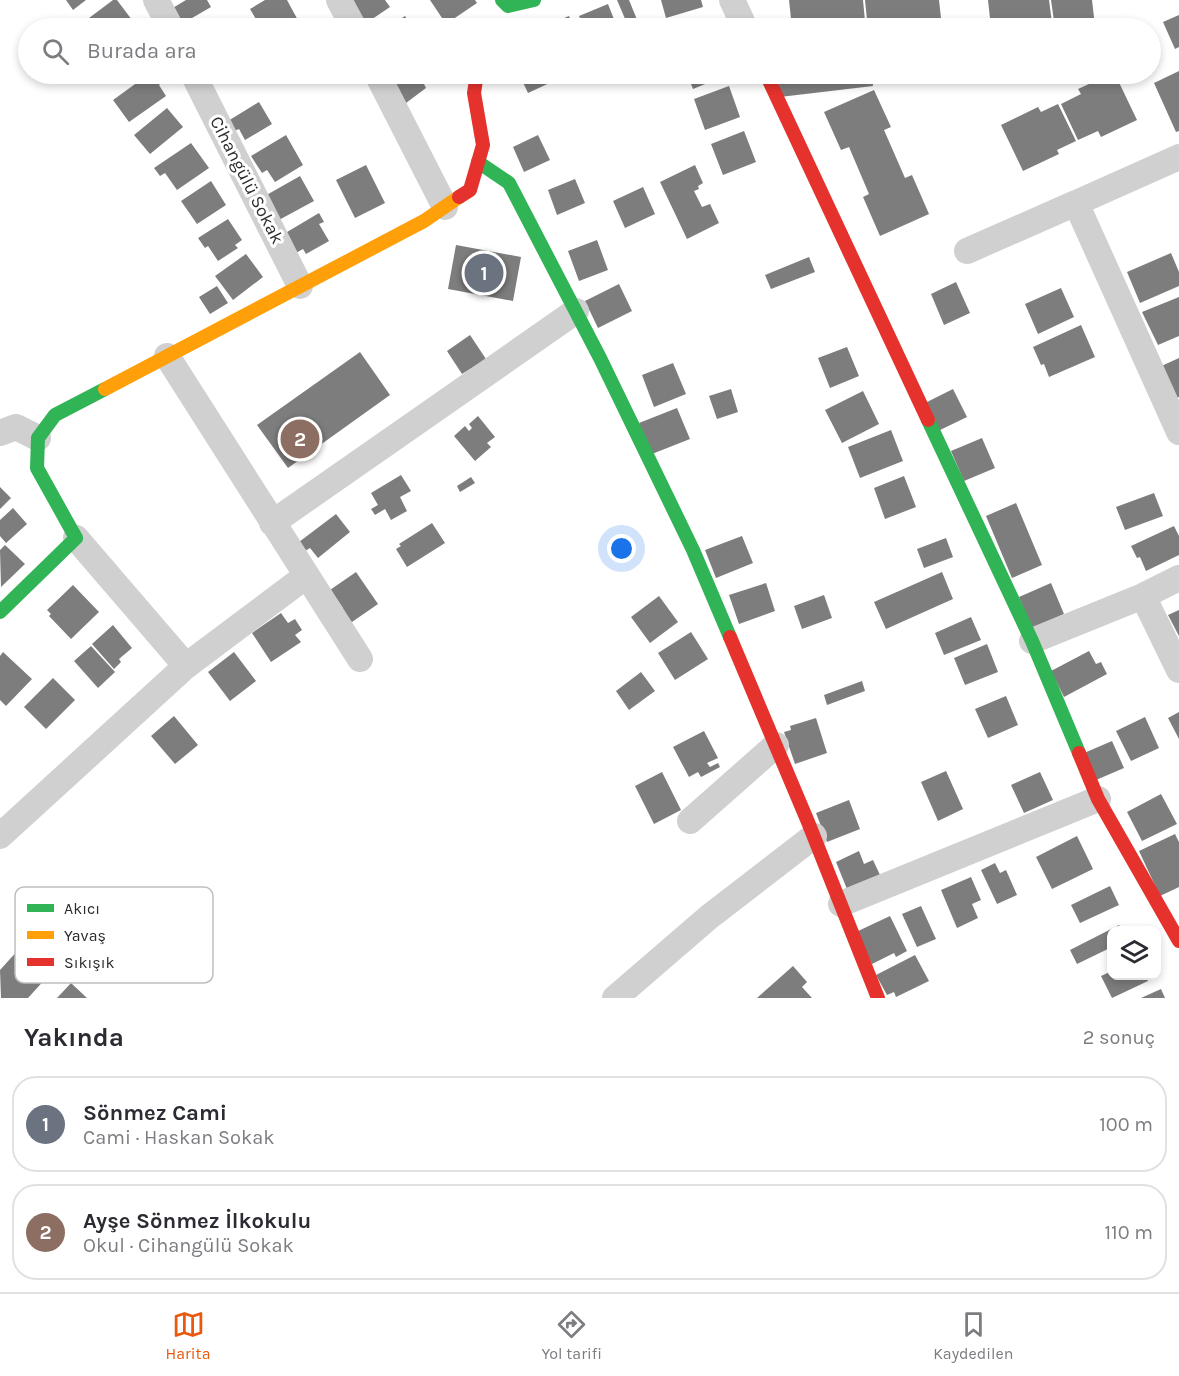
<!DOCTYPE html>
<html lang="tr">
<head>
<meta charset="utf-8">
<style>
	:root { --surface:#fff; --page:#f2f2f3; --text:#2b2b33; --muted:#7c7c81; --line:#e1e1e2; --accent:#ea580c }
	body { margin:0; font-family:Karla,sans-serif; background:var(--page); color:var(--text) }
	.controls { position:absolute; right:18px; bottom:18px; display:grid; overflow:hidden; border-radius:12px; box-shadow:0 3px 9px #0003 }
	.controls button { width:54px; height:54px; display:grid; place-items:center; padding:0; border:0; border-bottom:2px solid var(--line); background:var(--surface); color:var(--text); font:30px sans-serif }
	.you { position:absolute; left:622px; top:549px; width:21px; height:21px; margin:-15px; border:4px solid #fff; border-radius:50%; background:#1a73e8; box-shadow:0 0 0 9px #1a73e833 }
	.badge { display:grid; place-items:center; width:39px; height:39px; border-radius:50%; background:var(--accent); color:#fff; font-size:20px; font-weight:700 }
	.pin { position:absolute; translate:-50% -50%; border:3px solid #fff; box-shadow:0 2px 6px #0006 }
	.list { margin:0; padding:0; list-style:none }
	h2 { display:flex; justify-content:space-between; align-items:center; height:78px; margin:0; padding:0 24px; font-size:26px }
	h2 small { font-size:20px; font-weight:400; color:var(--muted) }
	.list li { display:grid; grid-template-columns:39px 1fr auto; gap:18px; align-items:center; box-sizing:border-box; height:96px; margin:0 12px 12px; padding:0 12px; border:2px solid var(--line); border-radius:24px }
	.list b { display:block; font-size:22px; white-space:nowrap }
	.list p { margin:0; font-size:20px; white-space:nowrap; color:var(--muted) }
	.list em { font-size:20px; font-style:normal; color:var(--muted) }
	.icon { flex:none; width:33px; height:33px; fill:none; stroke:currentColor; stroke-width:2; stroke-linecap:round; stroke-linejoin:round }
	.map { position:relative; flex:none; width:1179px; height:998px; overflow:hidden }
	.search { position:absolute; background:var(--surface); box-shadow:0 3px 9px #0003; left:18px; right:18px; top:18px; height:66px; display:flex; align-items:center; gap:15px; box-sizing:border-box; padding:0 21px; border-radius:33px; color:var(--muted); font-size:22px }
	.sheet { height:294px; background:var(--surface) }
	nav { display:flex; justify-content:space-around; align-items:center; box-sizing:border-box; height:84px; border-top:2px solid var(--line); background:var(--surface); font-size:16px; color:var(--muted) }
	nav a { display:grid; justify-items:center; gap:3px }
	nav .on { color:var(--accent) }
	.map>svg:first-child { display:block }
	.building { fill:#7d7d7d }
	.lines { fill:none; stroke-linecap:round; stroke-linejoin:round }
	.street { stroke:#d0d0d0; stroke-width:26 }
	.fast { stroke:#30b455; stroke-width:14 }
	.slow { stroke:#ff9f0a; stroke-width:14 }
	.jam { stroke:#e5322d; stroke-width:14 }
	.labels { text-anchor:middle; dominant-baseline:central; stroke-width:6; stroke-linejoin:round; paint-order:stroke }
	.street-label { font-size:18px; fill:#2b2b2b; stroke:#fff }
	.key { fill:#fff; stroke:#bfbfbf; stroke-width:1.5 }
	.key-label { font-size:16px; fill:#2b2b2b }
</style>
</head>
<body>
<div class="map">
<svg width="1179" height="998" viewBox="0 0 1179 998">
	<rect width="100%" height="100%" fill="#fff"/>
	<path class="building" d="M66,0H86L73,10Z
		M113,0H117L132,20L121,28H91L85,21Z
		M186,0H207L211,7L180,25L171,9Z
		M265,0H287L300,24L292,28H261L250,9Z
		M350,0H385L390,7L359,28Z
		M430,0H475L477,3L446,24Z
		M617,0H629L640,27L629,28Z
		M661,0H701L703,7L666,18Z
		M789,0H863L865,21L867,20L865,0H939L942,27L898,28L897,23L840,28H792Z
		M988,0H1049L1052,23L1029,26V28H991Z
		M1051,0H1092L1095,26L1055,28Z
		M608,4L617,27L585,28L579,16Z
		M1179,15V47L1175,49L1163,22Z
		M405,16L413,28H387Z
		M569,16L573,26L563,28L559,20Z
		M1179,71V131L1176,132L1154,83Z
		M105,74H123L111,82Z
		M149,74H156L162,82L159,85L166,96L129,122L113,100Z
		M394,74H424L429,80L424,84L426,88L402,106L383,82Z
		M519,74H553L556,80L528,93Z
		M687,74H719L720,78L693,89Z
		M843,74H872L873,86L780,97L778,81Z
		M1111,74H1115L1137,120L1101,137L1098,131L1078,140L1061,104L1081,94L1078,89Z
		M729,86L740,117L705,130L694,99Z
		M874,90L891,127L884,130L905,178L912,175L929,214L880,236L863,197L869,194L849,147L841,150L824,112Z
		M259,102L272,124L245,140L239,129L234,131L228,121Z
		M1058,104L1076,141L1057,150L1059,154L1023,171L1001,125L1038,107L1041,112Z
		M167,108L183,127L150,154L134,135Z
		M744,131L756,162L723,175L711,144Z
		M286,135L303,165L275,182L267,170L262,173L251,156Z
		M538,135L550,160L524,172L513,147Z
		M191,143L209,168L177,190L165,173L160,176L154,168Z
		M366,165L385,203L355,218L336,180Z
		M695,165L703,183L698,186L699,189L694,191L702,207L710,204L719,223L687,239L660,182Z
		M300,176L314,201L277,221L263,197Z
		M575,179L585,203L557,215L548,190Z
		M211,181L226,205L197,224L181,201Z
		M643,187L655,214L625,228L613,201Z
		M319,213L324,222L319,224L329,241L306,254L303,249L294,254L282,235Z
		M228,219L242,240L235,245L238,248L218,261L208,246L205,248L198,238Z
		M597,240L608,270L579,281L568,251Z
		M456,245L521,257L513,301L448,289Z
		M1171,253L1179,272V286L1140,303L1127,272Z
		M246,254L263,277L233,300L215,276Z
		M809,257L815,272L771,289L765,275Z
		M956,282L970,313L944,325L931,294Z
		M619,284L632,311L598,328L585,301Z
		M217,286L228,303L210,314L199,297Z
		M1061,288L1074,317L1038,334L1025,304Z
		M1179,297V336L1158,345L1142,312Z
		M1081,325L1095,357L1049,377L1044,364L1041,365L1033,347Z
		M470,335L486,359L462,374L447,351Z
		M847,347L859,376L830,388L818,358Z
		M360,352L390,395L288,468L257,425Z
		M1179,358V397L1171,400L1157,368Z
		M673,363L686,394L654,407L642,375Z
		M731,389L738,412L717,419L709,396Z
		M953,389L967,417L938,431L925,403Z
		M863,391L879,424L842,443L825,410Z
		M677,408L690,439L652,454L639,423Z
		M478,416L495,437L487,443L491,447L475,461L454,436L465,426L469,431L472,428L469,424Z
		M891,430L903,461L860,478L848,447Z
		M982,438L995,468L964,481L951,451Z
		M401,475L411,491L400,497L407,511L391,520L385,509L375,515L371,509L378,505L371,493Z
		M904,476L916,507L885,519L874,488Z
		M471,477L475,483L460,492L457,486Z
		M0,487L11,498L0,509Z
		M1154,493L1163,516L1125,530L1116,507Z
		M1016,503L1042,565L1012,578L986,516Z
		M13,508L27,524L6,543L0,536V520Z
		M336,514L350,532L318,558L310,548L305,551L299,542Z
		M432,523L445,543L407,567L396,549L401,546L399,544Z
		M1174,526L1179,536V555L1146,571L1140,557L1137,558L1131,546Z
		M742,536L753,563L716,578L705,550Z
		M946,538L953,557L924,568L917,549Z
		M5,545L25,564L1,587L0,550Z
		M356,572L378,604L352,622L336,612L343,608L330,590Z
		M942,572L953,599L886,629L874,602Z
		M766,583L775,611L739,624L729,595Z
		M1051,583L1064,614L1032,628L1019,597Z
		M73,585L99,612L71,639L49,616L51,614L47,610Z
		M824,595L832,618L802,629L794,606Z
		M659,596L678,622L650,643L631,617Z
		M1179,610V636L1168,615Z
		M281,613L288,623L295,619L302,630L295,635L301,642L271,662L252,633Z
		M971,617L981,640L944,655L935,633Z
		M113,625L132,648L119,659L121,662L114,669L92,644Z
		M691,632L708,659L675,680L658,653Z
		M987,644L998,672L965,685L954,658Z
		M91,646L115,672L98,688L74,661Z
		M1089,651L1096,664L1101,662L1107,674L1064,697L1051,671Z
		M3,652L32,679L6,706L0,700V656Z
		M234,652L256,681L230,701L208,672Z
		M641,672L655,691L629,710L616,691Z
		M53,678L75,700L46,729L24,707Z
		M862,681L865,691L827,705L824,695Z
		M1006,696L1018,725L988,738L975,709Z
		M1179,712V739L1168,718Z
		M174,716L198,745L175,764L151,736Z
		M1145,717L1159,748L1131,761L1116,731Z
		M816,718L827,753L795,764L784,732L791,730L790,726Z
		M704,731L718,758L707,763L710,767L718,763L720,767L701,777L698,772L689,777L673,747Z
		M1112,741L1124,768L1096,780L1084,753Z
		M946,771L963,809L938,821L921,782Z
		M662,772L681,810L654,824L635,786Z
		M1040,772L1053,800L1024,813L1011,785Z
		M1161,794L1177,824L1142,841L1127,812Z
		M849,800L860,829L827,842L816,813Z
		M1175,834L1179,842V887L1160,896L1139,851Z
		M1077,836L1093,869L1052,889L1036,857Z
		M859,851L864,864L873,860L880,875L847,889L836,862Z
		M995,863L1000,873L1006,870L1017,895L997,904L981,870Z
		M971,877L981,900L972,904L978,918L957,928L941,890Z
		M1110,886L1119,905L1080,923L1071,905Z
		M921,906L936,939L917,947L902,914Z
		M890,916L907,951L896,957L894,953L872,964L856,932Z
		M1119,925L1122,930H1112V947L1077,964L1070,950Z
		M29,938L58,965L28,998H1L0,970Z
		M915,955L929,981L896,997L894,992L887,995L876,975Z
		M793,966L807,982L802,987L812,998H757Z
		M1112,971V976H1146L1148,981L1112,998L1101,976Z
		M71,983L87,998H57Z
		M1161,989L1165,998H1141Z"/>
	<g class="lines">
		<path class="street" d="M156,0L171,28
			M339,0L354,28
			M732,0L745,28
			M193,74L300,286
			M377,74L445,207
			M1179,157L1076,203L1179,432
			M967,251L1076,203
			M167,356L360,659
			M0,433L16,427L38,438
			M272,523L576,311
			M76,538L186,666
			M1143,596L1179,670
			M1032,641L1143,596L1179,578
			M690,821L776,745
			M0,836L186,666L306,576
			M841,904L1098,799
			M615,998L709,917L814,836"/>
		<path class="fast" d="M502,0L508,6L534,0
			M478,162L509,183L600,358L693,550L730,637
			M928,420L1032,641L1079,753
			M0,612L76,538L37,468L38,438L55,415L105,389"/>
		<path class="slow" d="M105,389L424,221L459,197"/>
		<path class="jam" d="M766,74L928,420
			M459,197L470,190L483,145L474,93L477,74
			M730,637L808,822L878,998
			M1079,753L1098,799L1179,941"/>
	</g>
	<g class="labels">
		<g class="street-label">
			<text transform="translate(247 180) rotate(63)">Cihangülü Sokak</text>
		</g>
	</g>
	<rect x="15" y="887" width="198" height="96" rx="9" class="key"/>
	<rect x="27" y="904" width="27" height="8" fill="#30b455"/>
	<rect x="27" y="931" width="27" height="8" fill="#ff9f0a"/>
	<rect x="27" y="958" width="27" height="8" fill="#e5322d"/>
	<g class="key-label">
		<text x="64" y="914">Akıcı</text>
		<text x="64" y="941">Yavaş</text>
		<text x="64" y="968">Sıkışık</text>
	</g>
</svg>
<div class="controls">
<button><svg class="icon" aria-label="layers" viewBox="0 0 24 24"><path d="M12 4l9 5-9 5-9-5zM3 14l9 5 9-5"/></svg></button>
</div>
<div class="you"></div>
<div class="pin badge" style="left:484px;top:273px;background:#6b7280">1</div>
<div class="pin badge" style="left:300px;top:439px;background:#8d6e63">2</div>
<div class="search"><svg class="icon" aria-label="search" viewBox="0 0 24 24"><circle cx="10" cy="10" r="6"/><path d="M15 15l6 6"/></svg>Burada ara</div>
</div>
<section class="sheet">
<h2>Yakında<small>2 sonuç</small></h2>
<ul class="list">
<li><span class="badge" style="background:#6b7280">1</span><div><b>Sönmez Cami</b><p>Cami · Haskan Sokak</p></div><em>100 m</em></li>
<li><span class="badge" style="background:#8d6e63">2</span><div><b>Ayşe Sönmez İlkokulu</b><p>Okul · Cihangülü Sokak</p></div><em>110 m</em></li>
</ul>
</section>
<nav>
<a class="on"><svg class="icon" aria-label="map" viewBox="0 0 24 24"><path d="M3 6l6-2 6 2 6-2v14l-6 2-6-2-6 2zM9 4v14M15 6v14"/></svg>Harita</a>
<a><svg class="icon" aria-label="directions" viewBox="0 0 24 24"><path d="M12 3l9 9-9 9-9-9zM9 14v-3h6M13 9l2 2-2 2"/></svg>Yol tarifi</a>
<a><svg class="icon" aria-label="saved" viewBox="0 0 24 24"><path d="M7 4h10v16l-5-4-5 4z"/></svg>Kaydedilen</a>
</nav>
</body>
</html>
